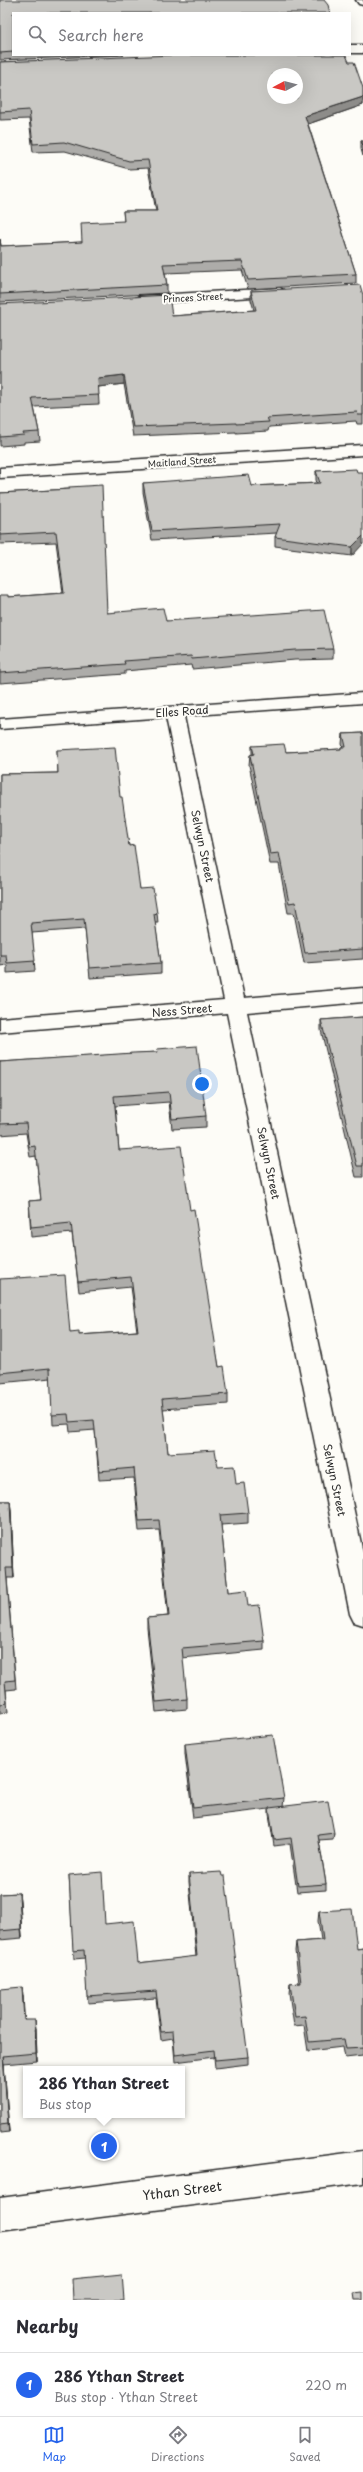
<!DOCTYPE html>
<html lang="en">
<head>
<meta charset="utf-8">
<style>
	:root { --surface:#fff; --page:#f7f7f7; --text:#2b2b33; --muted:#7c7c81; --line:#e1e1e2; --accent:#2563eb }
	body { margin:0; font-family:"Playpen Sans",sans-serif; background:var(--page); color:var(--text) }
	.compass { position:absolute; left:267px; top:68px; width:36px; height:36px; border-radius:50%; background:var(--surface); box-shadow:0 4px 16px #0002; rotate:263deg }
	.you { position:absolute; left:202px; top:1084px; width:14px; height:14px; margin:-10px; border:3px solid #fff; border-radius:50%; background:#1a73e8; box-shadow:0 0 0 6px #1a73e833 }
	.badge { display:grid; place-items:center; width:26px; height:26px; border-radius:50%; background:var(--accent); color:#fff; font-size:13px; font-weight:700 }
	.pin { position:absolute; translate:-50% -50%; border:2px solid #fff; box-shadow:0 1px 4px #0006 }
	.popup { position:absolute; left:23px; top:2066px; width:162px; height:52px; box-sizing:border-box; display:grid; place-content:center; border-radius:0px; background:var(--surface); filter:drop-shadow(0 1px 3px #0005); font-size:13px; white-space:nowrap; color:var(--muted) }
	.popup b { font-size:15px; color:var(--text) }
	.popup::after { content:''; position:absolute; left:50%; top:100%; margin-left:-8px; border:8px solid transparent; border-top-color:var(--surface) }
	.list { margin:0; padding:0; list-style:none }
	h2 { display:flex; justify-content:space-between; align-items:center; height:52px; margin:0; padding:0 16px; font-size:17px }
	h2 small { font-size:13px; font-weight:400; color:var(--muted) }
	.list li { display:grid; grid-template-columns:26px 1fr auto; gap:12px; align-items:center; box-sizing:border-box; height:64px; padding:0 16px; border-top:1px solid var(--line) }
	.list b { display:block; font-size:15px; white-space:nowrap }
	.list p { margin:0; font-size:13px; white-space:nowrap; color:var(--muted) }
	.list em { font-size:13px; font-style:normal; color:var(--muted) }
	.icon { flex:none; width:22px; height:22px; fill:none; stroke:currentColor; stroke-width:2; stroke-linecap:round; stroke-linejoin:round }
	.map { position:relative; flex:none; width:363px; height:2300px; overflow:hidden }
	.search { position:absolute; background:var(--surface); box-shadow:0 4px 16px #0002; left:12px; right:12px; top:12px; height:44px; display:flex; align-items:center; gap:10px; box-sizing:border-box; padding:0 14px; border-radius:0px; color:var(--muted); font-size:15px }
	.sheet { height:116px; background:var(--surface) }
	nav { display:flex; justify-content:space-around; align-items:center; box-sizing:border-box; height:56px; border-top:1px solid var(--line); background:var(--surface); font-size:11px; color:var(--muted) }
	nav a { display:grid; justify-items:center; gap:2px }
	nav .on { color:var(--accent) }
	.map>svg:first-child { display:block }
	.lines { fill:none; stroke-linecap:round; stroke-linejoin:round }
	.street-casing { stroke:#2b2b2b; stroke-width:3 }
	.secondary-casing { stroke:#2b2b2b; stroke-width:3 }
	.street { fill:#fdfcf7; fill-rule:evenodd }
	.secondary { fill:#fdfcf7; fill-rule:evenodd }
	.wall { fill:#adaca9; stroke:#2b2b2b }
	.shaded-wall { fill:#8d8c89; stroke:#2b2b2b }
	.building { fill:#c9c8c4; stroke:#2b2b2b; fill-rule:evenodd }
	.labels { text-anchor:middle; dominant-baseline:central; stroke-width:4; stroke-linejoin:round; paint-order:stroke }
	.far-street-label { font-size:9px; fill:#2b2b2b; stroke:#fdfcf7 }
	.street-label { font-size:11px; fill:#2b2b2b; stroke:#fdfcf7 }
	.near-street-label { font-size:13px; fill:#2b2b2b; stroke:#fdfcf7 }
</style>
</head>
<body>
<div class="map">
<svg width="363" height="2300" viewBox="0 0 363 2300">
	<rect width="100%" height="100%" fill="#fdfcf7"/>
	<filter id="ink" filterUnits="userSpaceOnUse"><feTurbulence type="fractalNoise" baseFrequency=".025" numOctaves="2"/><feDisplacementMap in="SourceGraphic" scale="8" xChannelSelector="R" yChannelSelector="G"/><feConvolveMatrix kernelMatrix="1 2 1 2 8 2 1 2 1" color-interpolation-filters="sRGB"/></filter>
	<g filter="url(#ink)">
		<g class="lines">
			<defs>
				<path id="street" d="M356,0H363V5L359,4Z
					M350,45H363V53H350Z
					M280,288L287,292L285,295L139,304L132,300L139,296Z
					M363,445V455L0,478V468Z
					M174,707L180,708L183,712L244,998L363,988V1002L247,1012L363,1553V1625L354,1622L350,1614L227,1013L0,1032V1018L224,1000L165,712L168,708Z
					M363,2151V2183L0,2230V2198Z"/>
				<path id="secondary" d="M363,693V703L0,729V719Z"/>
			</defs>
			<use href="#street" class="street-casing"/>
			<use href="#secondary" class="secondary-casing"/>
			<use href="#street" class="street"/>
			<use href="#secondary" class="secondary"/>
		</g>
		<path class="wall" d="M0,0L13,13V55H124L0,60Z
			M0,62H349L363,88V105L308,124L356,274V283L248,289L242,270L165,273L167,285V293L0,302V239L1,246L82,242L124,221L123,211H156L148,168L129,169L65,151L33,152L29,119L0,120Z
			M361,141H363V156L361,149Z
			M251,291L363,295V424H357L356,421L269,427L268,431L236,433V432L133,436L124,384L98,387L99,404L34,407L39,432L40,441L24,442V444L0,446V304L172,316L254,310L251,300Z
			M316,471L357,472L352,556L275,546V537L277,533L152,540L143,492V483L252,486L317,483L316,480Z
			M69,489L107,613L166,621L333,649V659L295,660L192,669L191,665L125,671V674L0,683V595L8,597L63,593L56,542L0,544V493Z
			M363,733V959L304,963L294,913H288L279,864H270L249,765L250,755H252V746L286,752L341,749V747H343L342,744L343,734Z
			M57,750L120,797L129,846L140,889L157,913L158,923H155L161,963V973L90,978L85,929L32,933L35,971L7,973V965L0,966V774L58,773Z
			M363,1017V1177H356L321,1030V1020Z
			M157,1049L206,1116V1127L172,1129L169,1102L115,1106L119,1150L190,1210L219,1367L228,1394V1404L163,1409L168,1453L218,1467L236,1484L248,1513V1523L221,1525L228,1592L248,1606L264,1641V1650L182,1658L187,1699V1709L156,1712L147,1628V1618L168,1616L159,1530L139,1531L134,1478L99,1480L95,1430L70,1432L69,1424L53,1425L51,1378L0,1383V1279L70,1333L79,1335L137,1331L131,1287L79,1292L72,1233L31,1237L29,1201L41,1200L36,1156L30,1157L26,1133L0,1135V1062L158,1052Z
			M0,1501H10L11,1510L14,1578H7L16,1689L6,1690L8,1712L0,1713Z
			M185,1744L284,1798L283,1807L334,1833L333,1839L319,1840L326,1884V1890L297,1892L290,1844L274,1846L269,1814V1809L193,1818L185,1754Z
			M189,1874L248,2057V2064L215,2068L214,2057L175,2062L173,2038L161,2040L156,1998L88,2003L85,1958L74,1959L69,1875L105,1924L138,1963L196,1957L189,1882Z
			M19,1893L20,1901L22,1938L0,1940V1894Z
			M319,1911L357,1949L363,1948V2056L345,2058L343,2047L308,2051L304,2025L294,2026L289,1993L290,1984L299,1983L295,1951L296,1942L321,1940L318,1921Z
			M0,1989L23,1996L24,2020L36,2028L37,2061L4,2064L9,2132L0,2133Z"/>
		<path class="shaded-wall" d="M363,97V105L305,125V116Z
			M124,375V384L98,387V378Z
			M363,536V544L352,556V547Z
			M10,1501L11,1510L14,1578L13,1568Z
			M19,1893L20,1901L22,1938L21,1929Z
			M22,1987L23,1996L25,2029L24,2020Z
			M35,2020L36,2028L37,2061L36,2053Z
			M3,2056L4,2064L9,2132L8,2124Z"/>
		<path class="building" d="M0,0H324L328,5L330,13H13V52L0,53Z
			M173,55H346L349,62H354L363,88V97L305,116L356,274L248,280L242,261L163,264L167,285L0,294V239L1,246L82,242L81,223L124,221L123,211H157L148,160L129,161L64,142L33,144L29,110L0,112V62ZM273,74H297V98H273Z
			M361,141H363V146Z
			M360,285L363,295V415H358L357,412L267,418L269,422L236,424V423L133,427L124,375L98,378L99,395L32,398L39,432L23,433L24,435L0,437V304L169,295L172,316L256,310L251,291Z
			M356,469L357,472H363V536L352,547L275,537L280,524L152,531L143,483L249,475L252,486L320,483L316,471Z
			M102,485L107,613L163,608L166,621L324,610L333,649L295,650L192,659L191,656L124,661L125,664L0,673V595H8V597L64,593L56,532L0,535V493L70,489L69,487Z
			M363,733V949L305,953L295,902L289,903L279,853L270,854L250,755L254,754L252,746L284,744L286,752L341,749V747H346L343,734Z
			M115,747L120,797H122L129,846L134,845L140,889L153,888L157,913L154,914L161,963L89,968L84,919L31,923L35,961L7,963L6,955H0V774L58,773L57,750Z
			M363,1017V1166H357L321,1020Z
			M197,1046L206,1116L172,1119L169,1092L114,1096L119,1150L181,1146L190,1210L194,1209L219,1367L224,1366L228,1394L162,1399L168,1453L215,1450L218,1467L234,1466L236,1484L244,1483L248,1513L220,1515L228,1592L246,1590L248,1606L259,1605L264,1641L182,1648L187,1699L156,1702L147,1618L169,1616L159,1520L139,1521L134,1468L99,1471L94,1420L69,1422L68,1414L52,1415L50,1368L0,1373V1279L65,1275L70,1333L79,1332V1335L138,1331L131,1277L78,1282L71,1223L31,1227L29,1201L41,1200L35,1146L29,1147L26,1123L0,1124V1062L133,1053L158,1052L157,1049Z
			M0,1501H10L13,1568H6L15,1680L5,1681L7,1703L0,1704Z
			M273,1735L284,1798L193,1808L185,1744Z
			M328,1801L334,1833L318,1835L326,1884L298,1886L291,1838L274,1840L269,1808Z
			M102,1872L105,1924L134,1921L138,1963L197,1956L189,1874L221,1872L222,1876H225L248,2057L215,2060L214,2050L175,2055L173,2031L161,2032L156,1991L87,1996L84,1950L73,1951L69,1875Z
			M19,1893L21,1929L0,1931V1894Z
			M352,1909L357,1949L363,1948V2048L346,2049L344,2039L309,2042L305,2016L295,2017L290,1984L301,1983L296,1942L323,1940L319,1911Z
			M22,1987L24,2020H35L36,2053L3,2056L8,2124L0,2125V1989Z
			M122,2274L124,2300H73L72,2279Z
			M363,2292V2300H355L354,2293Z"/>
	</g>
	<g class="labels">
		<g class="far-street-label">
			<text transform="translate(193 297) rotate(-3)">Princes Street</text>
			<text transform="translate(182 461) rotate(-4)">Maitland Street</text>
		</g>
		<g class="street-label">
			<text transform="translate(182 711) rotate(-4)">Elles Road</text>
			<text transform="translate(203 846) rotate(78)">Selwyn Street</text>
			<text transform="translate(182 1010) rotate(-5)">Ness Street</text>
			<text transform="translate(269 1163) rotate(78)">Selwyn Street</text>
			<text transform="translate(335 1480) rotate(78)">Selwyn Street</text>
		</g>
		<g class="near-street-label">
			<text transform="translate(182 2190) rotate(-7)">Ythan Street</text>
		</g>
	</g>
</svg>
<svg class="compass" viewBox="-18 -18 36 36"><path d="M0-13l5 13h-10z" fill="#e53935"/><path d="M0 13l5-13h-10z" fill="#7c7c81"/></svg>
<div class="you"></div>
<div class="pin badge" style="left:104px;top:2146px">1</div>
<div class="popup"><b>286 Ythan Street</b>Bus stop</div>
<div class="search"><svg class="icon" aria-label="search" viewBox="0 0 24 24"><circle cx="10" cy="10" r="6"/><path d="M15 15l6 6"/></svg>Search here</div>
</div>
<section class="sheet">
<h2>Nearby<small></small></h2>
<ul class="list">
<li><span class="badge">1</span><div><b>286 Ythan Street</b><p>Bus stop · Ythan Street</p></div><em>220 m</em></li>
</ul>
</section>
<nav>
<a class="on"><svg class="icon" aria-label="map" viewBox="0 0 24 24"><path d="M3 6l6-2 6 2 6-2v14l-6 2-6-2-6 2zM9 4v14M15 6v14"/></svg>Map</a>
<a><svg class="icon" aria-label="directions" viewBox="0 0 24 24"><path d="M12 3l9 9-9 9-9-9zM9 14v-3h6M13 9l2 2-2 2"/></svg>Directions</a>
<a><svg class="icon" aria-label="saved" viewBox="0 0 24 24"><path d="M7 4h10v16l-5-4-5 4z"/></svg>Saved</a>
</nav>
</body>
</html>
